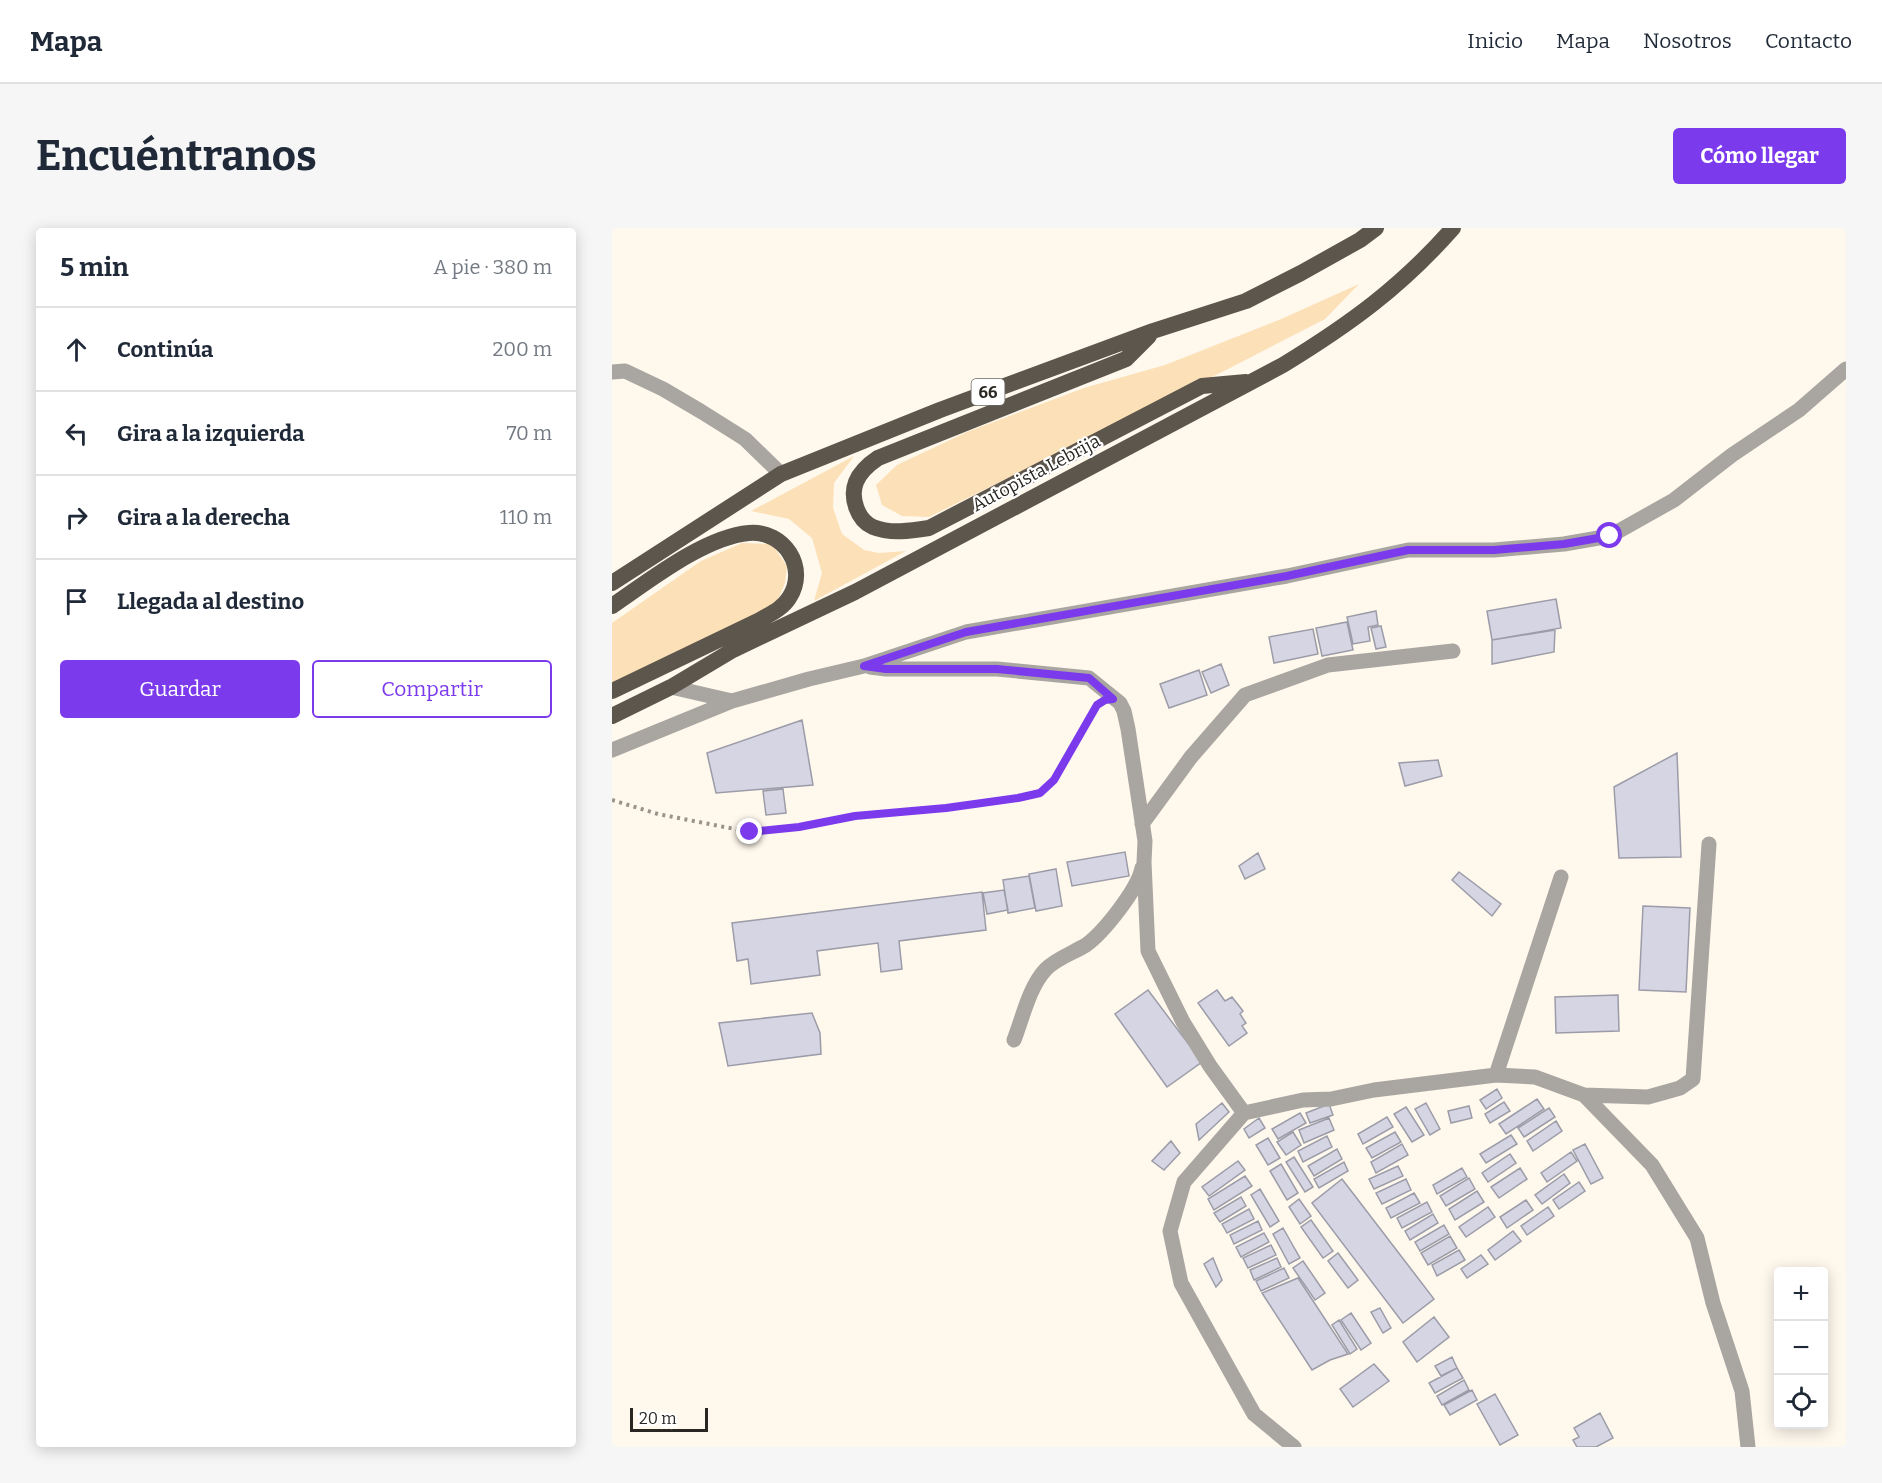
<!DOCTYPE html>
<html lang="es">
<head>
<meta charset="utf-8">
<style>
	:root { --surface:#fff; --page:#f6f6f7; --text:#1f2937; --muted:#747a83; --line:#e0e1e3; --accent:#7c3aed }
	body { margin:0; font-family:Bitter,serif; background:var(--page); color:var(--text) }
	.controls { position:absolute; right:18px; bottom:18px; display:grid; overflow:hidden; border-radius:6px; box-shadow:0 3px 15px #0003 }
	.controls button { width:54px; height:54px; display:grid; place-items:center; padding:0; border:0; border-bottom:2px solid var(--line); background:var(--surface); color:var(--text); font:30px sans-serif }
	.scale { position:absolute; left:18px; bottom:15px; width:78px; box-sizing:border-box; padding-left:6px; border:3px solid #2a2722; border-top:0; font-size:16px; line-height:21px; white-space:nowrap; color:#2a2722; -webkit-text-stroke:4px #fff; paint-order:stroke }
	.stop { position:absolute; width:18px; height:18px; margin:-14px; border:4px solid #7c3aed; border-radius:50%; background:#fff }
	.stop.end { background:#7c3aed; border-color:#fff; box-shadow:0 2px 6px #0008 }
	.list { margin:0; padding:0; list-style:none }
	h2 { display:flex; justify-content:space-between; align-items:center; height:78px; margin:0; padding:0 24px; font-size:26px }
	h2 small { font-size:20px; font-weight:400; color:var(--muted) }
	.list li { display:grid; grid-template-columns:39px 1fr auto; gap:18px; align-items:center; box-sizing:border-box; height:84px; padding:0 24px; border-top:2px solid var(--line) }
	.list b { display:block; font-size:22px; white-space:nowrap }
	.list em { font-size:20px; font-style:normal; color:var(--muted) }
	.actions { display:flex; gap:12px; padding:18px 24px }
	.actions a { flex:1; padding:14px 0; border:2px solid var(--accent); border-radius:6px; text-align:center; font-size:21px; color:var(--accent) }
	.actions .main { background:var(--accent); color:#fff }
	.icon { flex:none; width:33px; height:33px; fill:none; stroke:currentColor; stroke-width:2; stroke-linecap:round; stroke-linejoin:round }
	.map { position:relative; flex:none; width:1234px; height:1219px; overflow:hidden; border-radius:6px }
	header { display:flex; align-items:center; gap:36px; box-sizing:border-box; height:84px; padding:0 30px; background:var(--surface); border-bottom:2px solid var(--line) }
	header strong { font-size:28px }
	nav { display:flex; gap:33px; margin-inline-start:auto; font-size:21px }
	.intro { display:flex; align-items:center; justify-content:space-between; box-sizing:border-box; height:144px; padding:0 36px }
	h1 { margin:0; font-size:42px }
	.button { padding:15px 27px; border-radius:6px; background:var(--accent); color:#fff; font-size:21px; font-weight:700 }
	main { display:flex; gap:36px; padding:0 36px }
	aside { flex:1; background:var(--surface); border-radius:6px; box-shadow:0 3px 15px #0003 }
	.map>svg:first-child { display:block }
	.green { fill:#fce0b7 }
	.building { fill:#d6d5e3; stroke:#9c9ca9; stroke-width:1.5 }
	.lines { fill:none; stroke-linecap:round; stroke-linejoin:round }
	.path { stroke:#99938b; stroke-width:4; stroke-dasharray:3 4.5; stroke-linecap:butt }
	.minor { stroke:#a9a5a0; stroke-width:15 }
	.trunk { stroke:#5c564c; stroke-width:16 }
	.route { stroke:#7c3aed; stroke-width:8 }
	.labels { text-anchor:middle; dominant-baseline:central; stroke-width:4.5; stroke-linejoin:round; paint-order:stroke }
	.shield { fill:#fff; stroke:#6a6864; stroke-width:1.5 }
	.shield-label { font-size:16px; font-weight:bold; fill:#2a2722 }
	.street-label { font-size:18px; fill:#2a2722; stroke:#fff }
</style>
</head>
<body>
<header>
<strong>Mapa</strong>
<nav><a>Inicio</a><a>Mapa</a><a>Nosotros</a><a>Contacto</a></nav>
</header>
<div class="intro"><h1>Encuéntranos</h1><a class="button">Cómo llegar</a></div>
<main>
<aside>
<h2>5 min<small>A pie · 380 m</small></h2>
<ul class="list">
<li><svg class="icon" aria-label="ahead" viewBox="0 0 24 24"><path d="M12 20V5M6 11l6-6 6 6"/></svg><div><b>Continúa</b></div><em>200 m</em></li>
<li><svg class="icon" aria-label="left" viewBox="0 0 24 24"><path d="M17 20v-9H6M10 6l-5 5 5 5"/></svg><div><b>Gira a la izquierda</b></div><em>70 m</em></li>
<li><svg class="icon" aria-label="right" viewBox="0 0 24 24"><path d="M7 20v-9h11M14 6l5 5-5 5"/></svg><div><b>Gira a la derecha</b></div><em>110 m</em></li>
<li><svg class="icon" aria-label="arrive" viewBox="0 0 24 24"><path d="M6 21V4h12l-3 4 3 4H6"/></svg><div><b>Llegada al destino</b></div></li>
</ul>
<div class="actions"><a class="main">Guardar</a><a>Compartir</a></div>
</aside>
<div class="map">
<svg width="1234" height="1219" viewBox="0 0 1234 1219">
	<rect width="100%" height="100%" fill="#fff8ed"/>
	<path class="green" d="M747,56L713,91L618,140L317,289L290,288L270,277L264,257L285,237L355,204L472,160L553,137L667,92Z
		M242,228L222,255L221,280L230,306L252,322L267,325L294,323L202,373L210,345L200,310L177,291L139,283Z
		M130,315L160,316L175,338L173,355L165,374L136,391L0,455V395L89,333Z"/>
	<path class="building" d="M944,371L949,400L880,412L875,383Z
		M764,383L766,397L756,399L758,413L741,416L735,389Z
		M735,394L741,422L710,428L704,400Z
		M769,398L774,419L764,421L759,400Z
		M701,401L706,426L662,435L657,409Z
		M943,402L942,424L880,436V412Z
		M609,436L617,457L599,465L590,444Z
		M587,442L595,467L557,480L548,456Z
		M190,492L201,557L104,565L95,525Z
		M1065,525L1069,629L1007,630L1002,559Z
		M826,532L830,548L793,558L787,535Z
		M171,561L174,585L154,587L151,563Z
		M513,624L517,648L460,658L455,634Z
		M646,625L653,641L633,651L627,638Z
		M444,641L450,678L424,683L417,646Z
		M847,644L889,676L880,688L840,652Z
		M417,648L423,680L396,685L391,652Z
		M392,662L396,682L375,686L371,665Z
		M370,664L374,702L287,713L290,741L269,744L266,715L205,723L208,747L139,756L136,731L125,733L120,695Z
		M1031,678L1078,680L1074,764L1027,762Z
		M536,762L590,834L555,859L503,786Z
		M605,762L613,773L620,769L631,783L628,786L634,795L630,798L635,805L617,818L586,775Z
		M1006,767L1007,803L944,805L943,769Z
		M200,785L208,805L209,826L116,838L107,795Z
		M885,861L890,870L874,881L868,872Z
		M925,871L932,881L894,906L887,896Z
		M892,874L898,883L878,895L873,886Z
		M610,875L617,884L587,912L584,896Z
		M814,875L828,901L818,907L803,881Z
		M717,876L721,887L698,895L694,885Z
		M857,878L860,890L839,895L836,883Z
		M794,879L812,907L800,914L782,886Z
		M937,880L943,889L912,909L906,900Z
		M688,885L694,895L666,911L660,901Z
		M775,889L781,899L751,916L746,906Z
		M647,890L653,900L637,910L632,901Z
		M717,890L722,902L692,915L687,902Z
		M944,893L950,903L921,923L915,913Z
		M681,904L689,917L674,927L665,914Z
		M783,904L789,914L760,930L754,920Z
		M899,907L905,916L874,935L868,926Z
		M715,908L720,919L691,934L686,923Z
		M656,910L668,930L656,937L644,917Z
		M559,913L568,925L552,942L540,933Z
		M790,916L796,927L764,945L759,934Z
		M973,916L991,950L979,956L961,922Z
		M725,921L730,931L702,948L696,938Z
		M959,924L965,933L935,954L929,945Z
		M898,926L904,935L876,954L870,945Z
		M682,929L701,959L693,964L674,934Z
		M626,933L633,942L597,968L590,959Z
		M732,934L736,943L707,960L702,951Z
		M669,936L686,965L675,972L658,943Z
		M786,938L791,948L762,961L757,951Z
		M850,940L855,949L825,966L821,957Z
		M908,940L915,951L887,970L879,959Z
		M952,946L958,955L930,976L923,967Z
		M633,948L640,958L602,982L596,971Z
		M857,950L863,961L834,978L828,968Z
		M730,951L822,1071L791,1095L700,975Z
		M794,951L799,962L770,976L764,965Z
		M967,954L973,963L947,981L941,972Z
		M648,961L667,993L658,999L639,967Z
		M865,963L872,974L843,992L837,981Z
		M802,965L808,975L779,990L774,980Z
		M629,969L634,978L608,994L602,985Z
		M687,971L699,988L688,996L677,979Z
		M914,972L921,982L895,1000L888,989Z
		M815,974L820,984L790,1000L785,990Z
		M876,979L883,989L854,1009L847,999Z
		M936,979L942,988L915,1007L909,998Z
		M637,981L642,991L615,1005L610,996Z
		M821,986L826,995L798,1012L793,1003Z
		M699,992L721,1023L711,1030L689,999Z
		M646,993L650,1002L622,1016L618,1007Z
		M832,997L837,1006L808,1023L803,1014Z
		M671,1000L688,1030L677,1036L661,1006Z
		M901,1003L909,1013L883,1032L876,1022Z
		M652,1005L657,1014L629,1029L624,1019Z
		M838,1008L845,1020L816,1037L809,1025Z
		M659,1017L664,1027L636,1040L631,1030Z
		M847,1022L853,1032L825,1048L820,1037Z
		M726,1025L746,1052L736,1060L716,1033Z
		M869,1027L876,1036L855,1050L849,1041Z
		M601,1030L610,1052L604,1059L592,1036Z
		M665,1030L669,1039L642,1052L638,1042Z
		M691,1033L713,1065L703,1072L681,1040Z
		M672,1040L677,1050L649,1063L644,1053Z
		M686,1050L736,1126L718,1132L700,1142L650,1065Z
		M768,1080L779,1100L771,1105L759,1084Z
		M739,1085L759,1115L749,1122L729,1092Z
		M822,1089L837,1109L805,1134L791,1114Z
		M727,1092L745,1121L738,1126L720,1097Z
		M840,1129L845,1140L829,1148L823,1138Z
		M762,1136L777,1153L741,1179L728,1161Z
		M845,1140L851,1150L823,1165L817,1155Z
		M852,1152L857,1162L830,1177L825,1168Z
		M860,1162L865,1172L838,1187L832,1177Z
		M883,1166L906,1207L888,1217L865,1176Z
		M988,1185L1001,1210L984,1219H965L961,1212L967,1209L962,1200Z"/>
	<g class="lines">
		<path class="path" d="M0,572L46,586L138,604L187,599L243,588L406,571L428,565L442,551L483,481"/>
		<path class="minor" d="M0,144L13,143L51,161L90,184L133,211L169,246
			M258,439L274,441H385L477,450L508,475L512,483L516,501L533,613L532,634L536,723L571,794L598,838L632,885
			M59,459L120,473L197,451L252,438L354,404L675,348L796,322H882L952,316L998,308L1062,272L1120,227L1187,182L1234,141
			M0,522L120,473
			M530,596L579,529L633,467L716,437L841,423
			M402,812C411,789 417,759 434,741C445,730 461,725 474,717C492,704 526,661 530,640
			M884,847L949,649
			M972,867L1040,937L1085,1010L1101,1075L1130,1163L1136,1219
			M682,1219L642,1186L569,1055L558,1003L572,954L632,885L691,872L719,871L762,862L884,847L923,849L972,867L1036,869L1068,860L1081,851L1097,616"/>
		<path class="trunk" d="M537,108L514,131L266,230C257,236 248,244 244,254C238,269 245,292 261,299C278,306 299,303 317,300L590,158L634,154
			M0,355L169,246L328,182L541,103L634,73L689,45L748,12L764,0
			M0,378C37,353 92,309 137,305C172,302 197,340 177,370C170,381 158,386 148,392L0,463
			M0,488L59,459L121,422L243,364L671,137C738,96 789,59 841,0"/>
	</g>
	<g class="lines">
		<path class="route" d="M138,604L187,599L243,588L334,580L406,570L428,565L442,552L485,477L493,472L501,471L477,450L385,441H274L252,438L354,404L675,348L796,322H882L952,316L998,308"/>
	</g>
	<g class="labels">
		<rect class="shield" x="359.5" y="151" width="33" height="26" rx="4.5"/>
		<g class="shield-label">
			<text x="376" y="164">66</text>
		</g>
		<g class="street-label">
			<text transform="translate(424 245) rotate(-28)">Autopista Lebrija</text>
		</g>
	</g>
</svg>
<div class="controls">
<button>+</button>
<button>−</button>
<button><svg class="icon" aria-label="locate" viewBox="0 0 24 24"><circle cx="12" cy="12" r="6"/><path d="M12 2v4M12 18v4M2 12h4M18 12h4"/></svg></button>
</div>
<div class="scale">20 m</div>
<div class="stop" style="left:998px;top:308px"></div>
<div class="stop end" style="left:138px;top:604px"></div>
</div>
</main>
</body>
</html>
